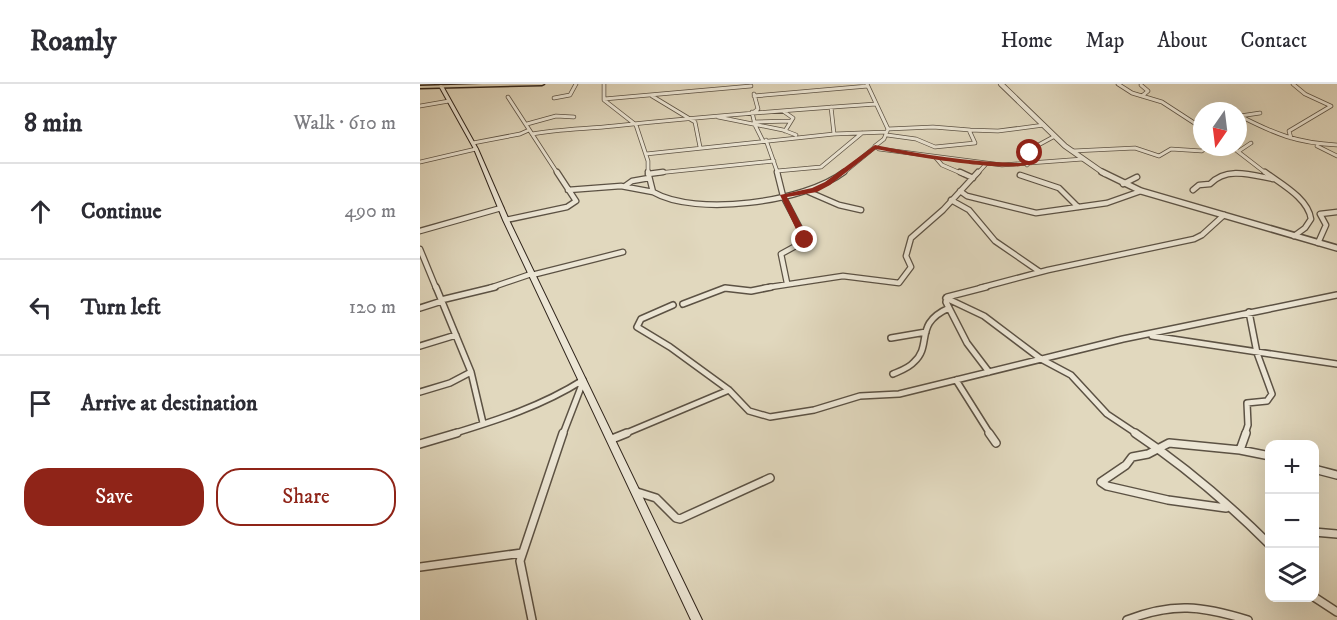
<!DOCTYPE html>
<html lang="en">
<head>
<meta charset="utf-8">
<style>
	:root { --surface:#fff; --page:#f7f7f7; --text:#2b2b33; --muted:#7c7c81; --line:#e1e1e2; --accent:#8f2418 }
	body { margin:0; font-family:"IM FELL DW Pica",serif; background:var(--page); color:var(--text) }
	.controls { position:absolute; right:18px; bottom:18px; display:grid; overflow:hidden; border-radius:12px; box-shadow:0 6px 24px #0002 }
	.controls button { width:54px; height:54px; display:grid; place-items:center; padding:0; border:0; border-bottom:2px solid var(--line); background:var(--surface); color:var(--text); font:30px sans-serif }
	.compass { position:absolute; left:773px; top:18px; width:54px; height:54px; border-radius:50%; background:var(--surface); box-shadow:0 6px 24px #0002; rotate:194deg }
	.stop { position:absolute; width:18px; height:18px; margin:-14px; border:4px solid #8f2418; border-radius:50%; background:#fff }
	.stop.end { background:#8f2418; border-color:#fff; box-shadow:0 2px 6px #0008 }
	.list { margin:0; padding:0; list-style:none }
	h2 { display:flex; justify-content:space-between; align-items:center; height:78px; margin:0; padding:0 24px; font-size:26px }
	h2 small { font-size:20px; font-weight:400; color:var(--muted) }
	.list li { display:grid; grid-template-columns:39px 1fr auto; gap:18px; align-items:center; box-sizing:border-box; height:96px; padding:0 24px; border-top:2px solid var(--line) }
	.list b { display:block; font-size:22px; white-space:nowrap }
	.list em { font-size:20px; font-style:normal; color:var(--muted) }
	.actions { display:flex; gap:12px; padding:18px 24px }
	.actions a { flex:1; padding:14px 0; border:2px solid var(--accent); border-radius:24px; text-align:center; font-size:21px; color:var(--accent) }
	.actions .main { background:var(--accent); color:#fff }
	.icon { flex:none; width:33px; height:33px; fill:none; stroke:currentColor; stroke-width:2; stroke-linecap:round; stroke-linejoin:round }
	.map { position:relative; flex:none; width:917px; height:536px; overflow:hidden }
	header { display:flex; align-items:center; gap:36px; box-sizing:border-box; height:84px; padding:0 30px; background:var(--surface); border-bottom:2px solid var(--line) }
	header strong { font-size:28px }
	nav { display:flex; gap:33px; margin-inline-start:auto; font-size:21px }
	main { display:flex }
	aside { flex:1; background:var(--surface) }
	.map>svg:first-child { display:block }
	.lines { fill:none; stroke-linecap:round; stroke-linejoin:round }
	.minor-far3-casing { stroke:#5c5244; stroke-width:4.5 }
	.minor-far2-casing { stroke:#5c5244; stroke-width:7 }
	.minor-far1-casing { stroke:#5c5244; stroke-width:8 }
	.minor-casing { stroke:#5c5244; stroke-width:10 }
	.tertiary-far1-casing { stroke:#5c5244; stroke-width:6 }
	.tertiary-casing { stroke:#5c5244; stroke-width:8 }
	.secondary-casing { stroke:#30251c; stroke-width:2 }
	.trunk-casing { stroke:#30251c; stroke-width:3 }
	.minor-far3 { stroke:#ece6d5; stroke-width:3 }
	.minor-far2 { stroke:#ece6d5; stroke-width:4.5 }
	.minor-far1 { stroke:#ece6d5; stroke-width:5 }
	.minor { stroke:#ece6d5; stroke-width:7 }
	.tertiary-far1 { stroke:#ece6d5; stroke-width:4.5 }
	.tertiary { stroke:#ece6d5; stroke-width:5 }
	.secondary { fill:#ece6d5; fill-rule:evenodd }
	.trunk { fill:#e1d8be; fill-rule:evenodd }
	.route { fill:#8f2418 }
</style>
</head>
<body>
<header>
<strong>Roamly</strong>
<nav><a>Home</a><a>Map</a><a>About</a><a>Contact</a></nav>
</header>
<main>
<aside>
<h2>8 min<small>Walk · 610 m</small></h2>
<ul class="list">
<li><svg class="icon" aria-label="ahead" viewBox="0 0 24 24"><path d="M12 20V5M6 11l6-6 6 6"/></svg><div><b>Continue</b></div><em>490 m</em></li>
<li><svg class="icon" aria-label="left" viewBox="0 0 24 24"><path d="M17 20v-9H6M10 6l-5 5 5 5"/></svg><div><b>Turn left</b></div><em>120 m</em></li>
<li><svg class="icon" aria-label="arrive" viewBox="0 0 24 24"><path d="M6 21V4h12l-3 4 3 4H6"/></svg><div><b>Arrive at destination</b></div></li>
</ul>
<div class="actions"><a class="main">Save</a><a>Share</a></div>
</aside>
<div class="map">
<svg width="917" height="536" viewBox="0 0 917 536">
	<rect width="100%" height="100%" fill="#e1d8be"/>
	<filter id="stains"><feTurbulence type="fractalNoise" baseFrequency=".00333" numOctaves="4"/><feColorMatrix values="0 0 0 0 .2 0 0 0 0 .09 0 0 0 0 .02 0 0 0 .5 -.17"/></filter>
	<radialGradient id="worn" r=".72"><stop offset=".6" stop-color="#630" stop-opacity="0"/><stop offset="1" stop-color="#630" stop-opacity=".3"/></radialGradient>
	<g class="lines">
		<defs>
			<path id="minor-far3" d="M184,0V16L216,41L228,77V90
				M447,0L468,45L464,55L455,62L459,65L582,81L663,75
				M698,0L712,9L742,18L782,44
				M721,1L728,7L722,12
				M334,10L338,25L334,28
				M232,12L275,38L280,63
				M334,12L448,2
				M88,13L138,90
				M134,14L150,11L156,0
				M184,15L331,2
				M0,22L29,17
				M411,23L414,50
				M363,27L373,34L365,47
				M332,28L335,41L343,57
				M840,29L820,32C855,50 877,59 917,61
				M298,33L363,46L376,51
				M334,38L371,37
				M107,40L136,32L154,33
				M468,45L513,43L550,46
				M112,50C140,45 166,45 194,42C281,33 369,26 456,20
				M467,51L496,55L515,63L555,59L549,46L578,47L624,41
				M871,54L869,47L911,22L885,10L873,0
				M346,56L358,90
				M53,59L100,50L109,46
				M897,62L917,72
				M804,63L814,64
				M812,63L847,90
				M653,67L715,64L739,72L751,65L782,67L786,63
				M819,67L831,59
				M226,70L414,50L467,48
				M516,74L522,81L543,90
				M0,78L56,65
				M607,81L610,78L611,65L635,52
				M357,87L401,83L442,49
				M228,90L354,77
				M422,90L455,63
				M557,90L566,80
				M807,90H825"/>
			<path id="minor-far2" d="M228,88L233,108C276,133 385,118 424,88
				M357,88L363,112L385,154L383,158L361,170L367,199
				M540,88L553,94
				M845,88C861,100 888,114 891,135L885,144L874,152
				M228,90L243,88
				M600,91L639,104L658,123
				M703,100L717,93
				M205,102L212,97L229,94
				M148,106L201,102L233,108
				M773,106L779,101L790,100C807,82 832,91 853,95
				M540,107L547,112L616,129L687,119L721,107
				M389,108L419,121L441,126
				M531,116L549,126L575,157L620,188
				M86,136L147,123L156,117L137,88
				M0,147L81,124
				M898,159L906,141L900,130L917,128
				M0,165L16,204
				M112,191L203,168
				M70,204L111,190
				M344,204L423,192L479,199L491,183L486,172L491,154L523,126L558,88
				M560,204L628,186L774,155L782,151L804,131"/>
			<path id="minor-far1" d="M16,203L51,288L63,339
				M566,203L527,213L526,218L547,259L569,288
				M526,214L564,232L621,275L651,291L687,330L717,350
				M21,216L75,203
				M263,220L305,204L331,207L351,203
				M253,221L221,235L217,243L250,263L309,306L329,327L350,333L394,326L440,312L479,310L703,255L917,211
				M0,224L22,217
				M732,252L917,280
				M471,254L506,248
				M0,262L36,251
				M473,290C480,287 489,284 494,278C513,261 493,240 529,224
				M536,296L570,350
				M0,308L30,299L51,288
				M32,350C78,336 122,322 163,296
				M143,350L163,298
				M204,350L309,306
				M825,350L828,341L827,319L847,317L852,310L837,269L829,228"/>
			<path id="minor" d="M569,349L576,359
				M715,349C763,381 809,420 850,461
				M192,355L207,349
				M0,360L37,349
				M820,366L826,349
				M894,385L917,391
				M217,408L236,414L256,434L260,435L350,394
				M806,424L748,416L687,402L681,398L706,381L712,373L728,370L749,359L820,366L850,372
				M894,448L917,450
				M0,483L102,469
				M894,513L917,528
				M112,536L100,477L143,349
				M707,536C753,518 782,522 828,536"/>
			<path id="tertiary-far1" d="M581,0L645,62L685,90"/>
			<path id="tertiary" d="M682,88L721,107L917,164"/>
			<path id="secondary" d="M21,1L23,2L58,65L89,136L282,536H271L83,136L54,65L19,2Z"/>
			<path id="trunk" d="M62,0H124L122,1L0,4V2Z"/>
		</defs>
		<use href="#minor-far3" class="minor-far3-casing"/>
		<use href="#minor-far2" class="minor-far2-casing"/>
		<use href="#minor-far1" class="minor-far1-casing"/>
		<use href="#minor" class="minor-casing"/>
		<use href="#tertiary-far1" class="tertiary-far1-casing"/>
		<use href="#tertiary" class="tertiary-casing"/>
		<use href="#secondary" class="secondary-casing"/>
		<use href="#trunk" class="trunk-casing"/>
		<use href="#minor-far3" class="minor-far3"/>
		<use href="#minor-far2" class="minor-far2"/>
		<use href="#minor-far1" class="minor-far1"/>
		<use href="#minor" class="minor"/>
		<use href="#tertiary-far1" class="tertiary-far1"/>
		<use href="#tertiary" class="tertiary"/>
		<use href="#secondary" class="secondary"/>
		<use href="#trunk" class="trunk"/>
	</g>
	<path class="route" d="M455,61C504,71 555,79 605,79L607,69L610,67L613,69V78C599,92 480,70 456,65L410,101L397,108L367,113L389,156L382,158L360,111L392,104L405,98Z"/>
	<rect width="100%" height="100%" filter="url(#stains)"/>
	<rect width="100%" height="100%" fill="url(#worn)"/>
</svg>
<div class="controls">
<button>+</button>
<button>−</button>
<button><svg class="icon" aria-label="layers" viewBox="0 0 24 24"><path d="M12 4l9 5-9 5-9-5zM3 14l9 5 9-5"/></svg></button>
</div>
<svg class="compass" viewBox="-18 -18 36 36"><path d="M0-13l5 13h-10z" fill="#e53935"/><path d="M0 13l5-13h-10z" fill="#7c7c81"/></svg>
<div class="stop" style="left:610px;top:69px"></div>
<div class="stop end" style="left:385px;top:156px"></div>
</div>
</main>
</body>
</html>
